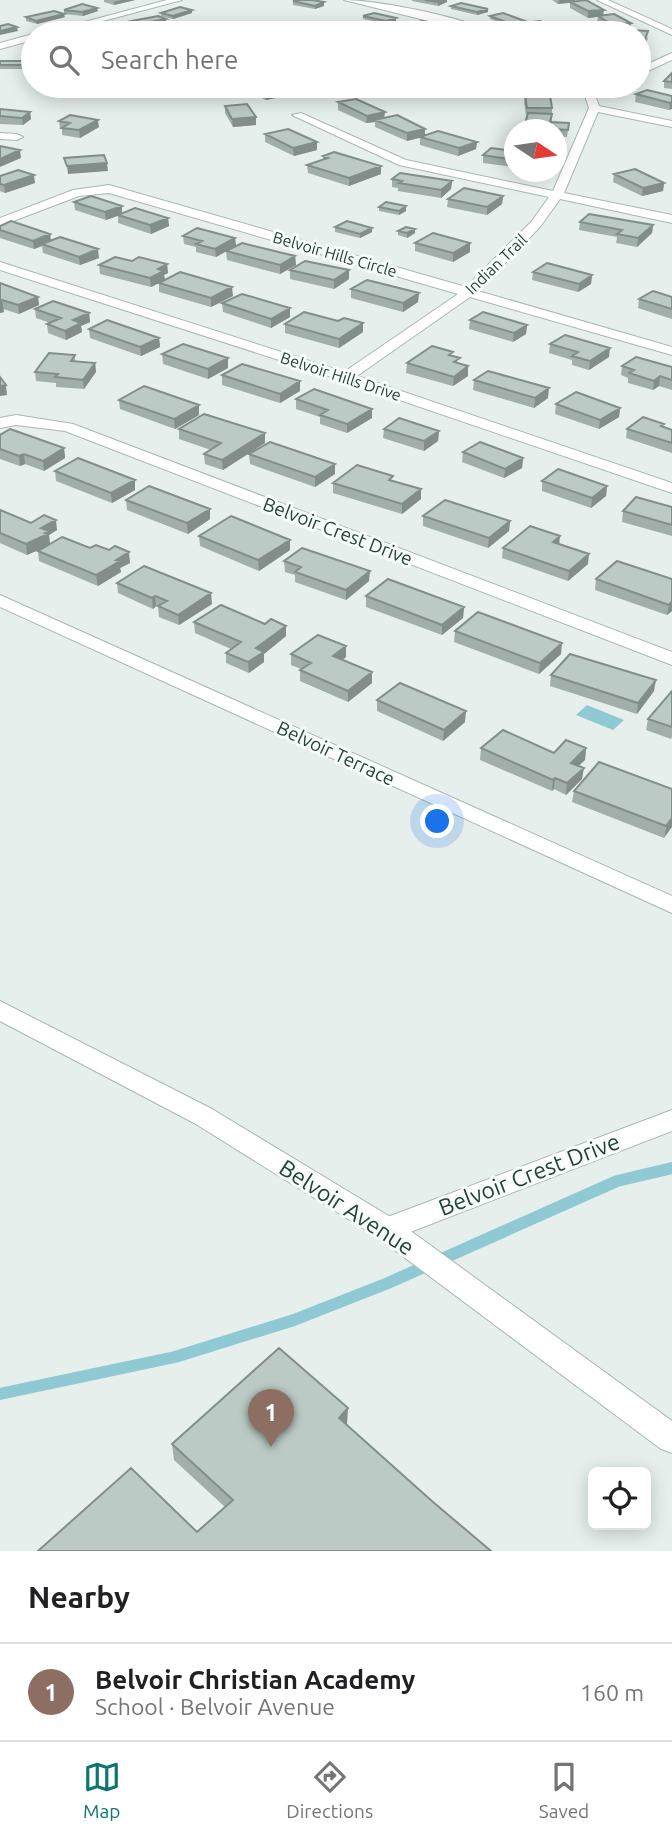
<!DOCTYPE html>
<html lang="en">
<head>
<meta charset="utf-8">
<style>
	:root { --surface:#fff; --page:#f2f2f2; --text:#202124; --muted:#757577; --line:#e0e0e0; --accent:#0f766e }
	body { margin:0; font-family:Ubuntu,sans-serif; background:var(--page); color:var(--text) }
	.controls { position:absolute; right:21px; bottom:21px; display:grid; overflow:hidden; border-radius:10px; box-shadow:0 4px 18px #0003 }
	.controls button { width:63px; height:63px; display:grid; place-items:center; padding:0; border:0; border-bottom:2px solid var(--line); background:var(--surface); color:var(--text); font:35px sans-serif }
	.compass { position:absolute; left:504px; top:119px; width:63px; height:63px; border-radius:50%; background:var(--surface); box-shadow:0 4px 18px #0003; rotate:103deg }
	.you { position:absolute; left:438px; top:822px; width:24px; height:24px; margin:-18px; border:5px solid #fff; border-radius:50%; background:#1a73e8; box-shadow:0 0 0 10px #1a73e833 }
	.badge { display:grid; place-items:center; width:46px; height:46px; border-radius:50%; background:var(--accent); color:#fff; font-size:23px; font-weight:700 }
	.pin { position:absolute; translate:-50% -58px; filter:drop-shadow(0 2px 4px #0008) }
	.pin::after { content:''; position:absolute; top:37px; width:24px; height:21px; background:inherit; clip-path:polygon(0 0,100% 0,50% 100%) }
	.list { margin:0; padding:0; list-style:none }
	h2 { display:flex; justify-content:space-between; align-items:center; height:91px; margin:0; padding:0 28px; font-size:30px }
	h2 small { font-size:23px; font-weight:400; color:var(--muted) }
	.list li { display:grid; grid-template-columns:46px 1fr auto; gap:21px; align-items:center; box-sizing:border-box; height:98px; padding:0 28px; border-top:2px solid var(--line) }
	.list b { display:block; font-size:26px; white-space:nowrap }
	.list p { margin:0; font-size:23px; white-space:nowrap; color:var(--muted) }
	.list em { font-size:23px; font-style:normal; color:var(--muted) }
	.icon { flex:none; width:38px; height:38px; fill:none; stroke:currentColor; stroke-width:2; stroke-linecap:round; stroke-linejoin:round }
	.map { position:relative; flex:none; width:672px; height:1551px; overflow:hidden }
	.search { position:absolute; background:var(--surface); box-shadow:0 4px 18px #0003; left:21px; right:21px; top:21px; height:77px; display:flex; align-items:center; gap:18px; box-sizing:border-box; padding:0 24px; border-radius:38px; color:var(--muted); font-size:26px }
	.sheet { height:189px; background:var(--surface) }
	nav { display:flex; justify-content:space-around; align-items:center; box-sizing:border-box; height:98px; border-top:2px solid var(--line); background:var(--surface); font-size:19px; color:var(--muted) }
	nav a { display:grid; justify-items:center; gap:4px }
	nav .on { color:var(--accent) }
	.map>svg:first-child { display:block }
	.water { fill:#8ec9d4 }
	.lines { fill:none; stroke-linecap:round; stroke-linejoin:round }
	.stream { stroke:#8ec9d4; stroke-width:12 }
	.minor-casing { stroke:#a8b8b2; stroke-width:2 }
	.tertiary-casing { stroke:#a8b8b2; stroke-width:2 }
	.minor { fill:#fff; fill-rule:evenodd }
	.tertiary { fill:#fff; fill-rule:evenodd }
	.wall { fill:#a1aea9 }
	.shaded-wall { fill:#838d89 }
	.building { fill:#bbcac4; stroke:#838d89; stroke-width:2 }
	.labels { text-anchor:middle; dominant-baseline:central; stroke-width:6; stroke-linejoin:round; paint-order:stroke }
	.far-street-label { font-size:16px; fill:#24423a; stroke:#f7fbf9 }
	.street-label { font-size:19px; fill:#24423a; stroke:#f7fbf9 }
	.near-street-label { font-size:23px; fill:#24423a; stroke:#f7fbf9 }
</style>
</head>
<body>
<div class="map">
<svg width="672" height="1551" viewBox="0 0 672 1551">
	<rect width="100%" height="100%" fill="#e6efeb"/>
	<path class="water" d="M587,705L624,720L613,730L576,715Z"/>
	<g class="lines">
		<path class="stream" d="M0,1394L175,1357L294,1320L388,1283L617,1181L672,1168"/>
		<defs>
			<path id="minor" d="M167,0H182L58,33H43Z
				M344,0C375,0 466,17 491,33H477Z
				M597,0H608L672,29V35Z
				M33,34V40L0,49V43Z
				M672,53V60L639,75V68Z
				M571,86H583L594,92L599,106L672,121V127L598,112L564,193L672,215V223L560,199L540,227L478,291L672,347V355L470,297L357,376L672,483V493L341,380L0,270V262L344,372L458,294L109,193L79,196L0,226V218L73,190L109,185L466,287L532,221L549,197L399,165L292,115L301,113L406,160L553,191L589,108L585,96Z
				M0,133L17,134L23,137L17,140L0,139Z
				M16,415L73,424L672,652V665L65,431L16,425L0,428V418Z
				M0,595L672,896V913L0,607Z
				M672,1110V1131L387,1241L377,1237L373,1229L377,1221Z"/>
			<path id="tertiary" d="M0,1001L212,1109L397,1221L672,1421V1453L661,1449L377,1237L194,1123L0,1021Z"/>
		</defs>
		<use href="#minor" class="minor-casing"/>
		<use href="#tertiary" class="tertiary-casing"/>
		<use href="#minor" class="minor"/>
		<use href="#tertiary" class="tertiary"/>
	</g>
	<path class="wall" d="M104,0H135L114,5L104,2Z
		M412,0H447V2L438,6L412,1Z
		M552,0H575V1L603,15L631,23V29L613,32L597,22L598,17L588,18L570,8V3L558,4Z
		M293,1L324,2V6L315,9L293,5Z
		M451,6L488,9V12L477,15L451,9Z
		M64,10L98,11L83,16L64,14Z
		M161,13H192L173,19L161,16Z
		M363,16L396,21L386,24L363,19Z
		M490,16L525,21V23L556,33H523L518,31V26L511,27L490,19Z
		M26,17H65L37,24L26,21Z
		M131,21L166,22L139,27L131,24Z
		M402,25L442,29V33H406L402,32Z
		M94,28L143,33H94Z
		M639,33L648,38L644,48H639Z
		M0,61L30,64L28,69H0Z
		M672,73V89L664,88V81Z
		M264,86H317V89L266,100L255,95V88Z
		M514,86H537L542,89V93L516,94L512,90L513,87H515Z
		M636,94L672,96L669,110L635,102Z
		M525,95L552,108V122L569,123L567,137H556V130H524L528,115H526L524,102Z
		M338,102L384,117L425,136L477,142L476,149L458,156L420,145V138L407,141L375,127V122L366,123L338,110Z
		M225,106L256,125L233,127L225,113Z
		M0,109L30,112L31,119L23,125L0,124Z
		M59,121L99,127L80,138L62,135V129H60Z
		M265,134L317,142V150L294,156L265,142Z
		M514,151V167L483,163V155Z
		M323,156L381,174L349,186L308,173L307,165L323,159Z
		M614,174L664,183L663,191L642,196L613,182Z
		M0,176L35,183L5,193L0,191Z
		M392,179L452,181L451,189L441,198L398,191V188L392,187Z
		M503,196L502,204L487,215L447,207L448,199Z
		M74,202L122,206V213L168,218L169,226L151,234L118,223V216L106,220L75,210Z
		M406,206V211L399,215L379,211V207Z
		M580,222L653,225L652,233L637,247L616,243L617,237L579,230Z
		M0,226L50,234L51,241L99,258L80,265L43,253L42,246L34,249L0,238Z
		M335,227L372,228V232L360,238L335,232Z
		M398,231L415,233L407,238L398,235Z
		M183,236L235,238L236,246L295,256L296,265L280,274L227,260L226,251L216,257L196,252V247L184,244Z
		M415,243H470V252L453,262L415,251Z
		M132,261L167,264L168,273L164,275L165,280L233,296L211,307L159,292V283L151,287L100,274L99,265Z
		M290,270L349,279L334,289L290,279Z
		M533,272L592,275L591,284L578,292L532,280Z
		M0,283L38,297L39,305L19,314L3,309L4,312L0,313Z
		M351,289L419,293L418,302L403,312L351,298Z
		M672,297V319L638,308L639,299Z
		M222,303L290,317L271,328L223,312Z
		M35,309L89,313L90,322L81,326L82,332L66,340L48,333L47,324L50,323L36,318Z
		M470,320L527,325L526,334L513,342L469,329Z
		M285,324L363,332L339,348L285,333Z
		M89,329L159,338L160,347L141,356L90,338Z
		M550,344L609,357L589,370L572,365V360L549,353Z
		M162,354L228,368L208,379L163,364Z
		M75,355V361L95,363L96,372L84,389L56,387V383L36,381L35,372Z
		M453,356L459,364L468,366V376L453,386L406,373L407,363Z
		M622,366L672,367V390L659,386L653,390L628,383V378L621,375Z
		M222,375L300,391L280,403L222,385Z
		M474,380L548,398L534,408L473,390Z
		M296,399L372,418L347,433L320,424V417L296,409Z
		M119,400L199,405V415L175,429L120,409Z
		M556,404L620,408L619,417L599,429L555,414Z
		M179,429L265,433V443L223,470L205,464L204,454L211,450L179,439Z
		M384,429L439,431L438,441L424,451L383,438Z
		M627,429L672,430V453L626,438Z
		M0,435L64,448L65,458L44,471L25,464L20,466L0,459Z
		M463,452L523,458L522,468L504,478L462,462Z
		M249,454L335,474L315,487L250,464Z
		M55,471L135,490L112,503L56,481Z
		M542,481L607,486L606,496L591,508L542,491Z
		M333,483L421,489V499L402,514L333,493Z
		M126,500L210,509V519L188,534L127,510Z
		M672,507V536L622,522L623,511Z
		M0,510L31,523L57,530L49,535L50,544L90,548L130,563L120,568L121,572L98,586L39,561L38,551L42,548L27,555L0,543Z
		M423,516L510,521L509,531L488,548L423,526Z
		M199,536L290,550L259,571L200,546Z
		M503,548L588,564L568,581L502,558Z
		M284,561L369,581L346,600L295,582V575L285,572Z
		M596,579H672V611L667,615L595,590Z
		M117,583L212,604L179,625L159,617L158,607L156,606L153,609L118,593Z
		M366,596L464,607L463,618L442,635L366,607Z
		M194,622L286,636L264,654V662L249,673L226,663V653L231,649L195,633Z
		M455,631L561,654L539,674L454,642Z
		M291,654L346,657L342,660L372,672V683L348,702L300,681V670L301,669L291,665Z
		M551,675L654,691L637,714L550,686Z
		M672,691V737L671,739L646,730L648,719Z
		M377,700L465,722L443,741L377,711Z
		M481,748L554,753L586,748L585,760L578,766L582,779L566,795L554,789L552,791L480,760Z
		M672,789L664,838L572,802L574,791Z
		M347,1425L433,1502L197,1532L225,1507L174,1460L172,1444Z"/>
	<path class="shaded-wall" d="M121,0H135L114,5V2Z
		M443,0H447V2L438,6V2Z
		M559,0H575L574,2L558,4Z
		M324,2V6L315,9V6Z
		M97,8L98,11L83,16L82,12Z
		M488,9V12L477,15V12Z
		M192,10V13L173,19V16Z
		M604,10L603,16L588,18V11Z
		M64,14L65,17L37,24L36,21Z
		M396,18V21L386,24V21Z
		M166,19V22L139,27V24Z
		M525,21V25L518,24V26L511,27V24Z
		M631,23V29L613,32V25Z
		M17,27L18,31L0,35V31Z
		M442,29V33H416V30Z
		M296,86H317V89L266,100L265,92Z
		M542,89V93L529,94V90Z
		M672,102V109L669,110L670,103Z
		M30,112L31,119L23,125L22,118Z
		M385,112L384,120H375V122L366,123L367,116Z
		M256,117V125L233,127L232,119Z
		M98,120L99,127L80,138L79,130Z
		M425,129V136L407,141V133Z
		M317,142V150L294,156L293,148Z
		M477,142L476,149L458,156L459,148Z
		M20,150L21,158L0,167V159Z
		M107,163L108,171L68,174L67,166Z
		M381,166V174L349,186V178Z
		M34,175L35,183L5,193L4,185Z
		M452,181L451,189L441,198V190Z
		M664,183L663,191L642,196L643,188Z
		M503,196L502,204L487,215V207Z
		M122,206V214L106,220L105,212Z
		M406,206V211L399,215V211Z
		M168,218L169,226L151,234L150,225Z
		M653,225L652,233L637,247L638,238Z
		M372,228V232L360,238V234Z
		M415,229V233L407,238V233Z
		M50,234L51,242L42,244V246L34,249L33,241Z
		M235,238L236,246L216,257L215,249Z
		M470,243V252L453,262V253Z
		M98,249L99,258L80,265L79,257Z
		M295,256L296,265L280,274V265Z
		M167,264L168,273L164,275L165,280L151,287L150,278L158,269Z
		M349,270V279L334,289V280Z
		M592,275L591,284L578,292L579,284Z
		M232,287L233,296L211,307V298Z
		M419,293L418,302L403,312V303Z
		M38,297L39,305L19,314L18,305Z
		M0,300H2L4,312L0,313Z
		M290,308V317L271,328V319Z
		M89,313L90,322L81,326L82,332L66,340L65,331L73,320Z
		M363,323V332L339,348V339Z
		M527,325L526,334L513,342L514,333Z
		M159,338L160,347L141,356L140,347Z
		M610,348L609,357L589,370L590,361Z
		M228,358V368L208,379V369Z
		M95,363L96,372L84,389L83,380Z
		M468,366V376L453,386L454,377Z
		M660,376L659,386L653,390L654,381Z
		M300,381V391L280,403V394Z
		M6,385L7,395L0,396V386Z
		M549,388L548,398L534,408L535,398Z
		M199,405V415L175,429L174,419Z
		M620,408L619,417L599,429L600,420Z
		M372,409V418L347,433V424Z
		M439,431L438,441L424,451V441Z
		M265,433V443L223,470L222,460Z
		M64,448L65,458L44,471L43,461Z
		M24,454L25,464L20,466L19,456Z
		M523,458L522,468L504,478L505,469Z
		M335,464V474L315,487V477Z
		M135,480V490L112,503L111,493Z
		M607,486L606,496L591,508L592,498Z
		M421,489V499L402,514V504Z
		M210,509V519L188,534L187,523Z
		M56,520L57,530L49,535L50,545L27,555L26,544L41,528Z
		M510,521L509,531L488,548L489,538Z
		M560,536L559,546L553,542Z
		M290,540V550L259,571L258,560Z
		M129,552L130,563L120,568L121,572L98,586L96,575L116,560Z
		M589,554L588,564L568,581L569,571Z
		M370,571L369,581L346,600V590Z
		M211,593L212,604L179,625L178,615Z
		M155,596L156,606L153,609L152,598Z
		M672,601V611L667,615L669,605Z
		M464,607L463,618L442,635V625Z
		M286,626V636L264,654V662L249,673L248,662L256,648Z
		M562,643L561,654L539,674L540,663Z
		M346,646V657L333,667V656Z
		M372,672V683L348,702V691Z
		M656,680L654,691L637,714L638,703Z
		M466,711L465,722L443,741L444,730Z
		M586,748L585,760L570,774L571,763Z
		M584,768L582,779L566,795L567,783Z
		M555,778L554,789L552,791L553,780Z
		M672,818V827L664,838L666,826Z
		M348,1408L347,1425L339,1418Z"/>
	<path class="building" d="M297,0H312L324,2L315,6L293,1Z
		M425,0H443L438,2Z
		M586,0L604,10L588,11L570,2Z
		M461,3L488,9L477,12L451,6Z
		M82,4L97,8L82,12L64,10Z
		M180,7L192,10L173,16L161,13Z
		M54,11L64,14L36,21L26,17Z
		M374,13L396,18L386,21L363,16Z
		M503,13L525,21L511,24L490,16Z
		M614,14L631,23L613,25L598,16Z
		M158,16L166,19L139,24L131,21Z
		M423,21L442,29L416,30L402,25Z
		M540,21L556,28L549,29L555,32L539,33L518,24Z
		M8,24L17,27L0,31V26Z
		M106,24L143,33H115L94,28Z
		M630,30L648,31L644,42L639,41V33H628Z
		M0,61H30L28,65H0Z
		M672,73V82L664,81Z
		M264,86H296L265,92L255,88Z
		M518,86H537L542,89L517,90L513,87Z
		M647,90L672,96V102L670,103L636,94Z
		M525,95H550L552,108H527Z
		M356,99L385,112L367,116L338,102Z
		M247,104L256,117L232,119L225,106Z
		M0,109L30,112L22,118L0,116Z
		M528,113L552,114L550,122L569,123L568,130L524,127Z
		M70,115L98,120L79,130L62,128L70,123L59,121Z
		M397,115L425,129L407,133L375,120Z
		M288,129L317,142L293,148L265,134Z
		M438,131L477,142L459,148L420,137Z
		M0,146L20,150L0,159Z
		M491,148L514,151V160L483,155Z
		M334,152L381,166L349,178L307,165L328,158L323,156Z
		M104,155L107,163L67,166L64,158Z
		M635,169L664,183L643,188L614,174Z
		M18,170L34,175L4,185L0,184V176Z
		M400,173L452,181L441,190L399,183L402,181L392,179Z
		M464,188L503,196L487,207L448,199Z
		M91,196L122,206L105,212L74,202Z
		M386,202L406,206L399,211L379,207Z
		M135,208L168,218L150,225L118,215Z
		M589,214L653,225L638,238L617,234L622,230L580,222Z
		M11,221L50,234L33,241L0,230V226Z
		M347,221L372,228L360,234L335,227Z
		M406,227L415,229L407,233L398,231Z
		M197,228L235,238L215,249L196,244L202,241L183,236Z
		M433,233L470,243L453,253L415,243Z
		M60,237L98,249L79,257L42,244Z
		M242,243L295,256L280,265L226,251Z
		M115,257L132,261L139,257L167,264L158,269L164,271L150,278L99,265Z
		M305,261L349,270L334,280L290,270Z
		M547,263L592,275L579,284L533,272Z
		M180,272L232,287L211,298L159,283Z
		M367,280L419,293L403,303L351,289Z
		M0,283L38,297L18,305L2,300H0Z
		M653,291L672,297V309L639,299Z
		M242,294L290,308L271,319L222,303Z
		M53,301L89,313L73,320L81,323L65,331L47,324L61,318L35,309Z
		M304,312L338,321L344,318L363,323L339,339L285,324Z
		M483,312L527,325L514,333L470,320Z
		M107,320L159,338L140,347L89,329Z
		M565,335L610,348L590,361L572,356L578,352L550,344Z
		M183,344L228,358L208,369L162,354Z
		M432,346L453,352L449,355L460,358L454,362L468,366L454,377L407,363Z
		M49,353L75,355L71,361L95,363L83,380L55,377L58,374L35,372Z
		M636,357L672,367V380L660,376L654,381L629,373L634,370L622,366Z
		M242,364L300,381L280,394L222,375Z
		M488,371L549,388L535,398L474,380Z
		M0,377L6,385L0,386Z
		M144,386L199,405L174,419L119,400Z
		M314,389L372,409L347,424L320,415L328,410L296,399Z
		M576,392L620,408L600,420L556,404Z
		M204,414L265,433L222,460L204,454L221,443L179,429Z
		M643,417L664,424L661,426L672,430V443L627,429Z
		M399,418L439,431L424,441L384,429Z
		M10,429L64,448L43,461L24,454L19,456L0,449V435Z
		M270,442L335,464L315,477L249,454Z
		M480,442L523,458L505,469L463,452Z
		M78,458L135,480L111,493L55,471Z
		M357,465L393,476L389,480L421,489L402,504L333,483Z
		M558,469L607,486L592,498L542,481Z
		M149,486L210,509L187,523L126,500Z
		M636,497L672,507V525L623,511Z
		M445,500L510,521L489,538L423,516Z
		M0,510L31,523L44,515L56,520L41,528L49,531L45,533L48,534L26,544L0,533Z
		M231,516L290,540L258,560L199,536Z
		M530,526L560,536L553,542L589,554L569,571L503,548Z
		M62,537L90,548L96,545L109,550L115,546L129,552L116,560L120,561L96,575L38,551Z
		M302,548L370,571L346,590L295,572L301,567L284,561Z
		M617,561L672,579V601L669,605L596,579Z
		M144,566L211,593L178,615L158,606L167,601L155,596L152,598L117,583Z
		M388,579L464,607L442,625L366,596Z
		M221,605L265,624L271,619L286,626L256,648L264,652L248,662L226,653L241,642L194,622Z
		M478,612L562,643L540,663L455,631Z
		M318,635L346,646L333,656L372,672L348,691L300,670L311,663L291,654Z
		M570,654L656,680L638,703L551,675Z
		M400,683L466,711L444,730L377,700Z
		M672,691V727L648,719Z
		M503,730L554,753L566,740L586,748L571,763L584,768L567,783L555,778L553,780L481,748Z
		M599,762L672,789V818L666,826L574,791Z
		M279,1348L348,1408L339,1418L433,1502L491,1551H38L131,1468L197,1532L233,1500L172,1444Z"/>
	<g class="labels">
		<g class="far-street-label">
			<text transform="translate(335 254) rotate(16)">Belvoir Hills Circle</text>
			<text transform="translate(496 264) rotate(-44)">Indian Trail</text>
			<text transform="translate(341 376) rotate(18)">Belvoir Hills Drive</text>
		</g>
		<g class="street-label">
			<text transform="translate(338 531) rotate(21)">Belvoir Crest Drive</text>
			<text transform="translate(336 753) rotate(25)">Belvoir Terrace</text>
		</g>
		<g class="near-street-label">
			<text transform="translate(529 1174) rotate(-21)">Belvoir Crest Drive</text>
			<text transform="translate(347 1207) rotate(33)">Belvoir Avenue</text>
		</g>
	</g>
</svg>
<div class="controls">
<button><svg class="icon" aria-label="locate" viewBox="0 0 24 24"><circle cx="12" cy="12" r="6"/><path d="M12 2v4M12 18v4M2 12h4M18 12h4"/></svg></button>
</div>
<svg class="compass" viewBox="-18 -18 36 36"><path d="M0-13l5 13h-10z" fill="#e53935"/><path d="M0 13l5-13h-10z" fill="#757577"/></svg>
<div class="you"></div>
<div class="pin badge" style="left:271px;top:1447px;background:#8d6e63">1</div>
<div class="search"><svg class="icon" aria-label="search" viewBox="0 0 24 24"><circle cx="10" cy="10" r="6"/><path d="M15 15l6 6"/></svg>Search here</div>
</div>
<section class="sheet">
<h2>Nearby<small></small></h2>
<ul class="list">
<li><span class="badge" style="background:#8d6e63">1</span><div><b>Belvoir Christian Academy</b><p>School · Belvoir Avenue</p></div><em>160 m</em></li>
</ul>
</section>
<nav>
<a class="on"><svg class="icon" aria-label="map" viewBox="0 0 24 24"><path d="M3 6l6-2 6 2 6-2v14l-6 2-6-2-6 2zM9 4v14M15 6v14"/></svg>Map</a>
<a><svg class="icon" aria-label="directions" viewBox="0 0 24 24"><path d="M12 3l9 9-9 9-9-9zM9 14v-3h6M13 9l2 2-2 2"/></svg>Directions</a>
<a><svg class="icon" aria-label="saved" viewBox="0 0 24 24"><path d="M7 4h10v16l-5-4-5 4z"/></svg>Saved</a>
</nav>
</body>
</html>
